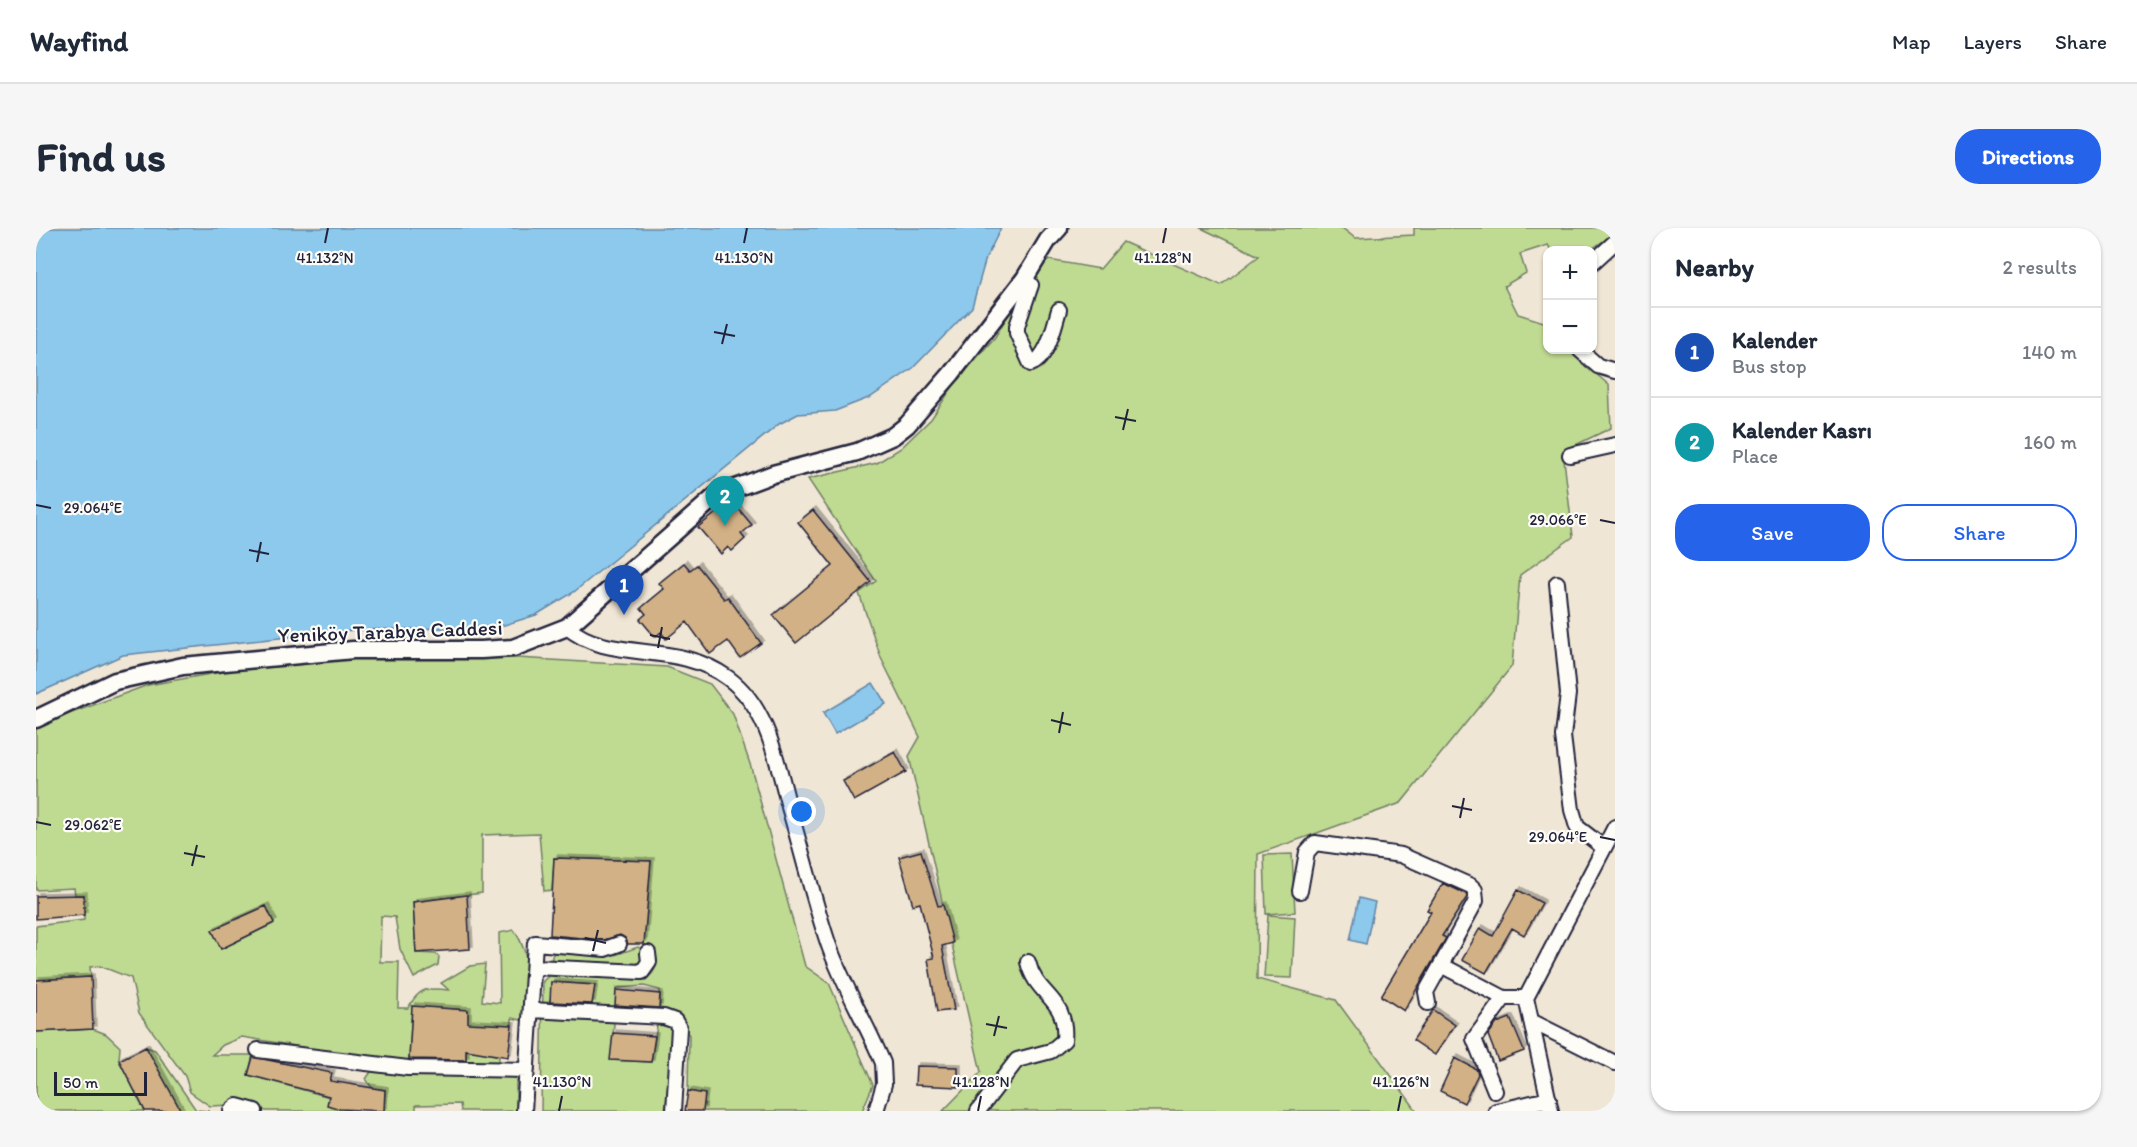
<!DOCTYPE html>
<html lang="en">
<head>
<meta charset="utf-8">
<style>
	:root { --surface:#fff; --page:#f6f6f7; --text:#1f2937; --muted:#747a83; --line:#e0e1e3; --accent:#2563eb }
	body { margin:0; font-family:Itim,sans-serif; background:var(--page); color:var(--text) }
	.controls { position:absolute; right:18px; top:18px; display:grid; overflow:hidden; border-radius:12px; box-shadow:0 2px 4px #0004 }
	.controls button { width:54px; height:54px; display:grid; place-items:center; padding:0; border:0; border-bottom:2px solid var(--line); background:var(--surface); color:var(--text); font:30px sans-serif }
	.scale { position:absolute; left:18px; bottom:15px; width:93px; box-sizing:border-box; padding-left:6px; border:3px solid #22223b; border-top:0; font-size:16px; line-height:21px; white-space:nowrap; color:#22223b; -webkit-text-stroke:4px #fdfcf7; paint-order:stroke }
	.you { position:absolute; left:766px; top:584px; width:21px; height:21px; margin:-15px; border:4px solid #fff; border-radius:50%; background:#1a73e8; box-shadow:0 0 0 9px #1a73e833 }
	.badge { display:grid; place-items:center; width:39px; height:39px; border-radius:50%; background:var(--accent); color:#fff; font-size:20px; font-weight:700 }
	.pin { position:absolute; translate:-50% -50px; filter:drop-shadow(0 2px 3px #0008) }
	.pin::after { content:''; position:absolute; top:32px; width:21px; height:18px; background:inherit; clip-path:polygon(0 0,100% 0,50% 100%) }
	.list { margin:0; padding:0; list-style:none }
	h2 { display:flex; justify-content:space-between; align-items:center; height:78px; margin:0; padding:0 24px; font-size:26px }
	h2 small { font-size:20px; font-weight:400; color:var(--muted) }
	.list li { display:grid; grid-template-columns:39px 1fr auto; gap:18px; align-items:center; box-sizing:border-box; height:90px; padding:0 24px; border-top:2px solid var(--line) }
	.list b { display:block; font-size:22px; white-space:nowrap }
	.list p { margin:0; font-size:20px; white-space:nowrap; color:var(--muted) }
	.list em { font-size:20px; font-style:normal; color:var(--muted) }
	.actions { display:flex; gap:12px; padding:18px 24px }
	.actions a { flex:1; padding:14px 0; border:2px solid var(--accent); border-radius:24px; text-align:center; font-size:21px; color:var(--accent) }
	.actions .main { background:var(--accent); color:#fff }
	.map { position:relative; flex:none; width:1579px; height:883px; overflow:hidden; border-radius:24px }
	header { display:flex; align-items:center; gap:36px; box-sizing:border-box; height:84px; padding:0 30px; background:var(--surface); border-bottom:2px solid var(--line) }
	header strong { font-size:28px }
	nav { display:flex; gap:33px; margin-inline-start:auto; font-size:21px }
	.intro { display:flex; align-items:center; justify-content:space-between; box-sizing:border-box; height:144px; padding:0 36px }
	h1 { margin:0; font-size:42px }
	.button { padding:15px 27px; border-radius:24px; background:var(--accent); color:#fff; font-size:21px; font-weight:700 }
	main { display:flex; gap:36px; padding:0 36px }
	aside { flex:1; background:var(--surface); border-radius:24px; box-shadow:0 2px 4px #0004 }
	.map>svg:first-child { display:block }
	.green { fill:#bfda91; stroke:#707e66; stroke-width:1.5; fill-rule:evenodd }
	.water { fill:#8dc9ed; stroke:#6286a6; stroke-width:1.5 }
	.building { fill:#d3b186; stroke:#22223b; stroke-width:1.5; filter:url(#shadow) }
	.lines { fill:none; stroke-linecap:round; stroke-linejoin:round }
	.minor-casing { stroke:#22223b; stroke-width:18 }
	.major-casing { stroke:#22223b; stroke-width:21 }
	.minor { stroke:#fdfcf7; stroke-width:14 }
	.major { stroke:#fdfcf7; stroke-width:16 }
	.ticks { fill:none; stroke:#22223b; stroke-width:2 }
	.labels { text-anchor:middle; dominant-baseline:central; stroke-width:4.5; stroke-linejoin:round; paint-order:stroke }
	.street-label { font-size:21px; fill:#22223b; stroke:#fdfcf7 }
	.ticks-label { font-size:15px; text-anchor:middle; fill:#22223b; stroke:#fdfcf7; stroke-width:4.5; stroke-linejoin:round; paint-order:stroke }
</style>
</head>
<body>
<header>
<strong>Wayfind</strong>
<nav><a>Map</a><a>Layers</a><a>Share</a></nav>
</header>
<div class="intro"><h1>Find us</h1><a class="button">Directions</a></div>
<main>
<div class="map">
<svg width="1579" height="883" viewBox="0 0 1579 883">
	<defs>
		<filter id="shadow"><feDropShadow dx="3" dy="-3" stdDeviation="0" flood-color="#0004"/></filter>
	</defs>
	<rect width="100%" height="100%" fill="#f0e6d5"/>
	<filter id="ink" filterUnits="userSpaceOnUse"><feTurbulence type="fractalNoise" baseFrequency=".0167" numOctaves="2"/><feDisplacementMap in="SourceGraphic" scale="12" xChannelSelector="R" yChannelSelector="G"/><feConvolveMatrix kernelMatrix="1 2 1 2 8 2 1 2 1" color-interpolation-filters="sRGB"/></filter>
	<g filter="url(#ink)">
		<path class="green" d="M1165,0H1306L1319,10L1378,7V0H1579V5L1554,22H1515L1512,17L1484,26L1490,45L1468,58L1482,86L1511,95L1512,122H1538L1545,133L1573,157L1575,200L1527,223L1537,309L1484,347L1476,438L1365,575L1222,626L1221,751L1300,772L1381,883H907L945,844L873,528L884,509L845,430L823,365L840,353L772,251L841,235L865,220L895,191L919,155L959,109L995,48L1013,32L1064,41L1087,14L1185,57L1223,28Z
			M401,425L631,439L674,456L697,486L715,539L769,738L793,755L837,857L826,883H667L669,866L652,863L653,807L643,788L624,780V762L608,758L581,760L575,832L615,834L621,797L638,799V814L629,883H505L507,753L519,742C532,745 547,749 561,749C569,749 577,746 585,748C591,749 596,752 603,752C623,751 628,721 608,716L615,633L518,630L516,662L508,663L503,605L446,607V665L377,674L380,725L400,726L403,729L402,737L378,750L364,721L359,689L345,688L344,734H363L362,780H372C383,760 390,759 413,762L405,755L434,738L449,736L446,773L464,775L463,705L478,702C496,727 495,763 494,794L476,790V797L445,824L463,828L462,845L476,847L480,852V883H425L424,876L380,877V883H348L349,862L336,860L330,851L343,832L206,809L187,817L176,827H217L212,847L290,868L293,869L292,877L314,883H231L196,877L174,878L154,864L149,848L103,785L95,750L64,738L54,739L55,749L0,752V698L48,692V667H39L38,660L0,662V498L112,457L254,432ZM230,678L237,696L185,721L177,702ZM515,754L559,757L555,781L507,783L515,770ZM376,779L432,782L430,835L373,833Z
			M1256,626L1259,684L1230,686L1228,627Z
			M1232,687L1259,689L1256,750L1228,749Z
			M602,719L614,728L612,740L570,743L515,733L517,725L579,727Z
			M57,801L70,806L84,819L83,832L109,883H0V804Z
			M110,819L119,822L160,882L173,883H145Z"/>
		<path class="water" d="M0,0H965L950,30L936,79L877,140L835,169L799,183L762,186L743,196L538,364L500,387L462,399L318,402L87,427L0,466Z
			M837,455L850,476L799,506L787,485Z
			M1323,670L1339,674L1330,716L1314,712Z"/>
		<path class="building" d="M696,273L716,297L705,306L709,311L696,323L692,319L685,326L662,299Z
			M777,282L835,354L760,415L737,387L797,338L762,294Z
			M648,335L654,342L661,337L688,371L692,369L725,415L704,430L692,413L674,426L651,394L630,411L625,404L619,409L604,391L610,386L605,380L628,361L623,355Z
			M859,524L870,544L818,573L807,553Z
			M885,623L902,678L907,677L917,715L906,718L918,782L901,784L892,731L898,730L884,675L877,677L863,629Z
			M518,630L615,633L608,716H592L589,710L584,707L568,712L514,707Z
			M1407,655L1430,666L1431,669L1406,708L1410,710L1368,783L1345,768L1395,684L1391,682Z
			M1482,662L1506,675L1488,707L1476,700L1450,745L1426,732L1444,700L1457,708Z
			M48,667V687L0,691V668Z
			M431,667L434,721L380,725L377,674Z
			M230,678L238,695L185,721L176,702Z
			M55,749L57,801L0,804V752Z
			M515,754L559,757L556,776L514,774Z
			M580,762L624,766L623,780L579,777Z
			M376,778L432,782V795L476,797L472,829L430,822V832L373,831Z
			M1397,782L1419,797L1399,827L1377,812Z
			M1474,790L1488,823L1462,833L1452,807L1461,795Z
			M577,805L619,808L615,834L574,832Z
			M110,819L145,883H109L83,832Z
			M217,829L296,845L294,853L349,862L348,883L304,881L291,877L293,868L212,847Z
			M1419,830L1440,841L1442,846L1428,875L1404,863Z
			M880,838L922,839V859L879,857Z
			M652,863L669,866L667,883H649Z"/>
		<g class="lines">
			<defs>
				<path id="minor" d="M1556,35L1579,14
					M989,50L995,57L981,98V105L995,136C1012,130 1018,98 1023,82
					M1544,122L1562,138L1579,143
					M1534,227L1579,217
					M1521,355L1532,466L1527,508L1536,582L1541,599L1567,619
					M531,399C574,436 639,411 692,450C732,479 741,534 753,579C766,624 777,670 792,715C806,756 830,794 847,835L848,856L840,883
					M1264,663L1271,624L1279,615L1365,627L1435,658L1439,662L1440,673L1405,737L1468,770H1490
					M498,739L606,744L613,734L612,725
					M1392,775L1390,764L1405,737
					M495,782L628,789L639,793L643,800L638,883
					M1495,793L1579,835
					M222,822L372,840L491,842
					M1459,863L1438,811L1468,770
					M195,883L201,878L219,883
					M488,883L499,715L569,721L583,716
					M942,883L981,832L1015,823L1028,812C1032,769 1000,769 992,734
					M1460,883L1513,871
					M1515,883L1490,770L1579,599"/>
				<path id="major" d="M0,491L79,453L147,438L317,422H445L477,420L531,399L681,267L737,246L821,224L857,208L871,197L916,145L989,50L1012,12L1023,0"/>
			</defs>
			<use href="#minor" class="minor-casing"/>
			<use href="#major" class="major-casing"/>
			<use href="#minor" class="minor"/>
			<use href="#major" class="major"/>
		</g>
	</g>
	<path class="ticks" d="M289,15L292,0M708,15L711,0M1127,15L1130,0M678,104L699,108M686,116L691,96M1079,189L1100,193M1087,202L1092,181M0,277L15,280M1564,292L1579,295M213,322L233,326M221,334L225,314M614,407L634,411M622,420L626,399M1015,492L1035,497M1023,505L1027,484M1416,578L1436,582M1424,590L1428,570M0,594L15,597M1564,609L1579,612M148,625L169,629M156,638L161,617M549,710L570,715M557,723L562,702M950,796L971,800M958,808L963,788M523,883L526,868M942,883L945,868M1362,883L1365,868"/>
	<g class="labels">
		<g class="street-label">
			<text transform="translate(354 403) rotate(-2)">Yeniköy Tarabya Caddesi</text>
		</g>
	</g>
	<g class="ticks-label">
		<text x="289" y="35">41.132°N</text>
		<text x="708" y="35">41.130°N</text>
		<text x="1127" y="35">41.128°N</text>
		<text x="57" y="285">29.064°E</text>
		<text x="1522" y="297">29.066°E</text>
		<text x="57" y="602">29.062°E</text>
		<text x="1522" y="614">29.064°E</text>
		<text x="526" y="859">41.130°N</text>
		<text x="945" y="859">41.128°N</text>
		<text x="1365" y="859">41.126°N</text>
	</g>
</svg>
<div class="controls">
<button>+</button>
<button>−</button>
</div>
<div class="scale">50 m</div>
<div class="you"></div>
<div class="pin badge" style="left:588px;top:387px;background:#1a4fb4">1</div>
<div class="pin badge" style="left:689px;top:298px;background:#0f9aa8">2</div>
</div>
<aside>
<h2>Nearby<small>2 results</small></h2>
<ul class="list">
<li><span class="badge" style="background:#1a4fb4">1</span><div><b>Kalender</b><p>Bus stop</p></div><em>140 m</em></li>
<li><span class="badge" style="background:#0f9aa8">2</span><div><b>Kalender Kasrı</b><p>Place</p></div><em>160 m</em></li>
</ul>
<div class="actions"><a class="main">Save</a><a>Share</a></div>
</aside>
</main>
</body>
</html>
